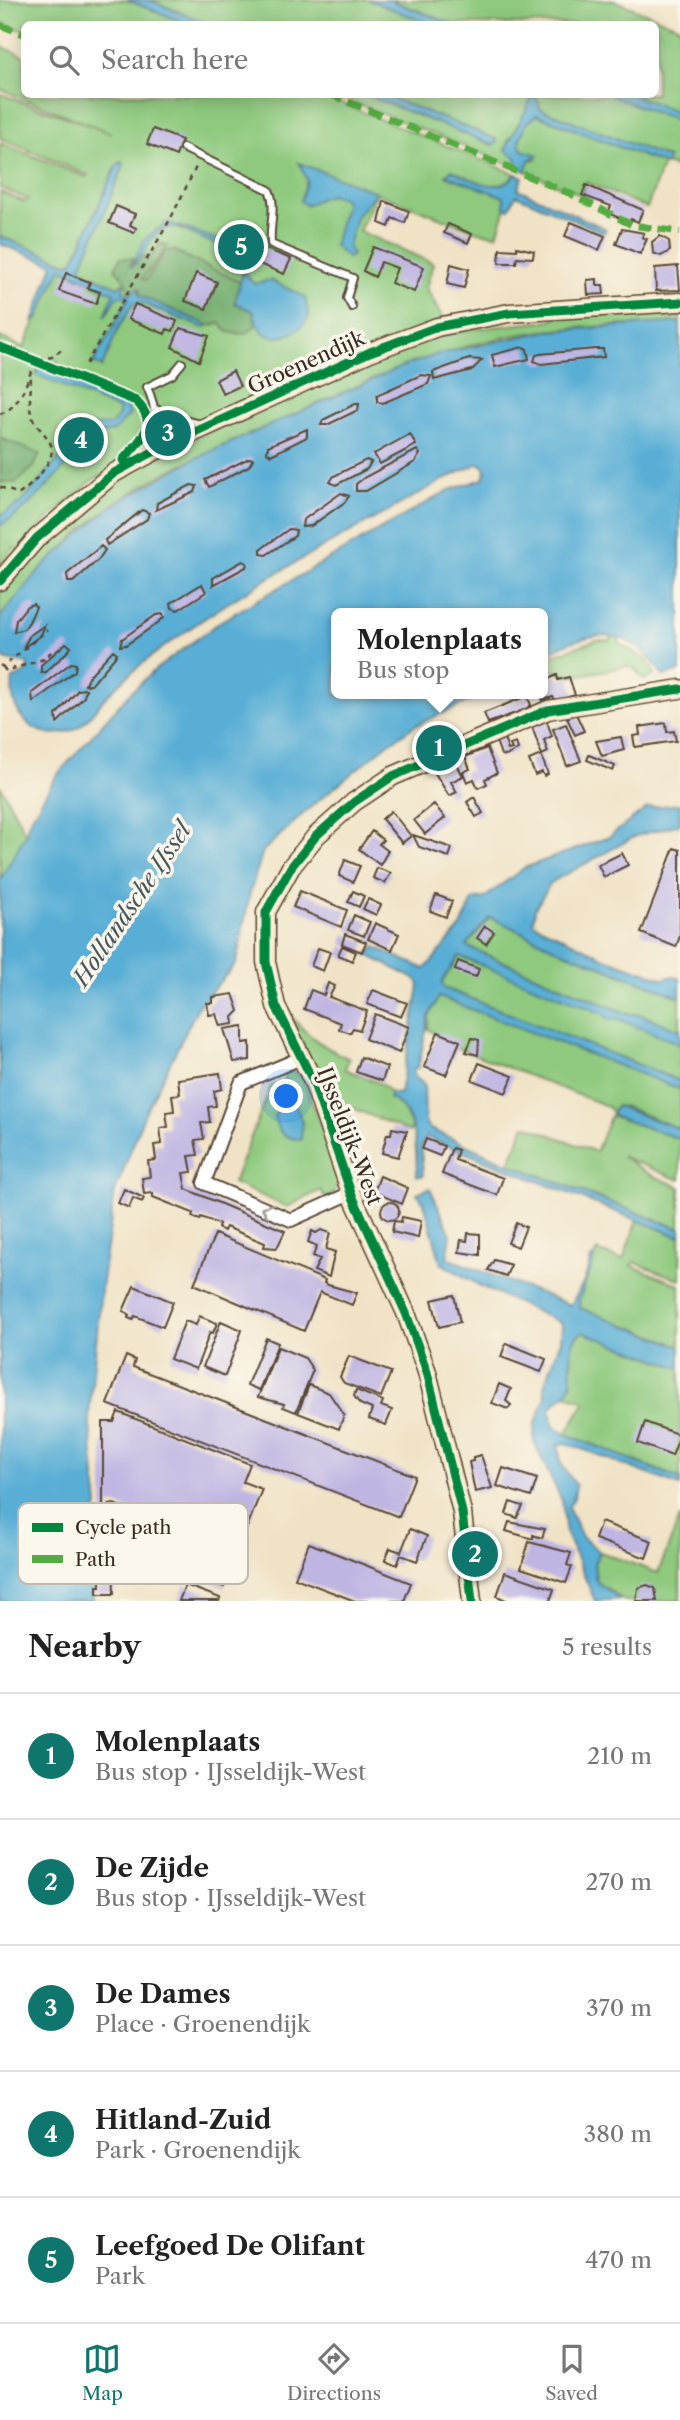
<!DOCTYPE html>
<html lang="en">
<head>
<meta charset="utf-8">
<style>
	:root { --surface:#fff; --page:#f2f2f2; --text:#222; --muted:#767676; --line:#e0e0e0; --accent:#0f766e }
	body { margin:0; font-family:"Libre Caslon Text",serif; background:var(--page); color:var(--text) }
	.you { position:absolute; left:287px; top:1097px; width:24px; height:24px; margin:-18px; border:5px solid #fff; border-radius:50%; background:#1a73e8; box-shadow:0 0 0 10px #1a73e833 }
	.badge { display:grid; place-items:center; width:46px; height:46px; border-radius:50%; background:var(--accent); color:#fff; font-size:23px; font-weight:700 }
	.pin { position:absolute; translate:-50% -50%; border:4px solid #fff; box-shadow:0 2px 7px #0006 }
	.popup { position:absolute; left:331px; top:608px; width:217px; height:91px; box-sizing:border-box; display:grid; place-content:center; border-radius:10px; background:var(--surface); filter:drop-shadow(0 2px 5px #0005); font-size:23px; white-space:nowrap; color:var(--muted) }
	.popup b { font-size:26px; color:var(--text) }
	.popup::after { content:''; position:absolute; left:50%; top:100%; margin-left:-14px; border:14px solid transparent; border-top-color:var(--surface) }
	.list { margin:0; padding:0; list-style:none }
	h2 { display:flex; justify-content:space-between; align-items:center; height:91px; margin:0; padding:0 28px; font-size:30px }
	h2 small { font-size:23px; font-weight:400; color:var(--muted) }
	.list li { display:grid; grid-template-columns:46px 1fr auto; gap:21px; align-items:center; box-sizing:border-box; height:126px; padding:0 28px; border-top:2px solid var(--line) }
	.list b { display:block; font-size:26px; white-space:nowrap }
	.list p { margin:0; font-size:23px; white-space:nowrap; color:var(--muted) }
	.list em { font-size:23px; font-style:normal; color:var(--muted) }
	.icon { flex:none; width:38px; height:38px; fill:none; stroke:currentColor; stroke-width:2; stroke-linecap:round; stroke-linejoin:round }
	.map { position:relative; flex:none; width:680px; height:1601px; overflow:hidden }
	.search { position:absolute; background:var(--surface); box-shadow:0 4px 18px #0003; left:21px; right:21px; top:21px; height:77px; display:flex; align-items:center; gap:18px; box-sizing:border-box; padding:0 24px; border-radius:10px; color:var(--muted); font-size:26px }
	.sheet { height:721px; background:var(--surface) }
	nav { display:flex; justify-content:space-around; align-items:center; box-sizing:border-box; height:98px; border-top:2px solid var(--line); background:var(--surface); font-size:19px; color:var(--muted) }
	nav a { display:grid; justify-items:center; gap:4px }
	nav .on { color:var(--accent) }
	.map>svg:first-child { display:block }
	.green { fill:#8ec97e; stroke:#647a4e; stroke-width:2 }
	.forest { fill:#72ad6d; stroke:#566c46; stroke-width:2 }
	.water { fill:#59aed5; stroke:#4a6c7a; stroke-width:2 }
	.building { fill:#bfb5e2 }
	.lines { fill:none; stroke-linecap:round; stroke-linejoin:round }
	.lane-casing { stroke:#564637; stroke-width:10 }
	.street-casing { stroke:#564637; stroke-width:16 }
	.secondary-casing { stroke:#564637; stroke-width:21 }
	.path { stroke:#564637; stroke-width:2.5; stroke-dasharray:5 5; stroke-linecap:butt }
	.lane { stroke:#fff; stroke-width:6 }
	.street { stroke:#fff; stroke-width:12 }
	.secondary { stroke:#fbe6c4; stroke-width:18 }
	.quiet { stroke:#55ab43; stroke-width:7; stroke-dasharray:14 7; stroke-linecap:butt }
	.cycleway-casing { stroke:#fbf7ec; stroke-width:13 }
	.cycleway { stroke:#00873e; stroke-width:9 }
	.oneway { stroke:#a79f9a }
	.labels { text-anchor:middle; dominant-baseline:central; stroke-width:7; stroke-linejoin:round; paint-order:stroke }
	.street-label { font-size:21px; fill:#3b2a1e; stroke:#fbf7ec }
	.water-label { font-size:23px; font-style:italic; fill:#46585e; stroke:#fbf7ec }
	.key { fill:#fbf7ec; stroke:#c1baae; stroke-width:2 }
	.key-label { font-size:19px; fill:#3b2a1e }
</style>
</head>
<body>
<div class="map">
<svg width="680" height="1601" viewBox="0 0 680 1601">
	<rect width="100%" height="100%" fill="#fbf7ec"/>
	<filter id="ink" filterUnits="userSpaceOnUse"><feTurbulence type="fractalNoise" baseFrequency=".0143" numOctaves="2"/><feDisplacementMap in="SourceGraphic" scale="14" xChannelSelector="R" yChannelSelector="G"/><feConvolveMatrix kernelMatrix="1 2 1 2 8 2 1 2 1" color-interpolation-filters="sRGB"/></filter>
	<filter id="wash" filterUnits="userSpaceOnUse"><feTurbulence type="fractalNoise" baseFrequency=".00686" numOctaves="4" result="noise"/><feDisplacementMap in="SourceGraphic" scale="28" xChannelSelector="R" yChannelSelector="G"/><feGaussianBlur stdDeviation="1.57" result="paint"/><feColorMatrix in="noise" values="0 0 0 0 0 0 0 0 0 0 0 0 0 0 0 0 0 1.4 0 .05"/><feComposite in="paint" operator="in"/></filter>
	<g filter="url(#wash)">
		<rect width="100%" height="100%" fill="#f0e2c5"/>
		<path class="green" d="M0,0H127L188,24H24V31L0,22Z
			M149,0H369L430,24H209Z
			M390,0H613L680,27V113L633,95L656,94V24H452Z
			M0,46L24,56V94L321,95L516,174C497,197 474,179 451,170L446,175L505,197L506,208L497,235L478,232L377,193L359,231L433,263L426,288L443,319L94,479L48,519L18,551L14,548L0,565V337L24,348L58,266L75,271L121,162L117,165L73,262L66,263L0,236V192L25,202L28,199L0,188V143L86,177L88,175L0,138V94L111,133L0,89Z
			M336,95H366L493,145L496,139L383,95H609L680,122V169L666,164L667,158L540,109L537,105L507,142L519,162L518,168Z
			M537,115L663,164L647,208L586,182L581,195L525,171L529,160L536,159L522,150L519,141L526,124Z
			M680,308V322C624,326 566,326 511,336C427,352 351,389 273,424C217,448 157,472 108,509C66,540 35,578 0,617V589L41,542L117,475L394,346L473,329L548,321L558,316Z
			M613,636L619,637V643L647,660L655,675L644,680L635,669L628,666L570,677L548,669L542,671V660L548,657L596,640H610Z
			M0,785L26,834L0,880Z
			M490,917L557,949L680,997V1030L641,1015L625,1013L466,946Z
			M459,956L604,1014L609,1020L618,1019L680,1044V1081L444,988L442,982Z
			M439,996L680,1089V1129L623,1106L613,1116L680,1139V1180L621,1156L651,1175L680,1187V1229L509,1164L525,1125L596,1152L612,1112L607,1106L455,1047L428,1029L429,1016Z
			M284,1004C298,1031 322,1046 349,1059L345,1069L381,1084L391,1093L389,1098L402,1106L412,1127L410,1132L326,1097Z
			M291,1071L303,1077L339,1179L334,1194L325,1198L321,1190L287,1207L233,1183L271,1086L285,1080L283,1073Z
			M637,1220L680,1237V1280L634,1262L632,1266L680,1285V1346L579,1308V1300L597,1251L623,1260Z
			M582,1332L680,1368V1479L566,1434L585,1402L566,1394C574,1376 563,1342 582,1332Z
			M680,1517V1601H625L596,1581L594,1563L600,1552L658,1573Z"/>
		<path class="forest" d="M161,243L168,246L142,279L146,280L166,251L173,250L240,282L235,303L253,311L256,324C249,335 240,335 228,332L220,323L209,326L140,296V289L131,294L124,278L115,269L120,258H134L130,265L133,266L140,257L153,255Z
			M0,438L40,454L34,467L16,483L0,482Z"/>
		<path class="water" d="M127,0H149L209,24H188Z
			M369,0H390L452,24H430Z
			M366,95H383L496,139L497,143L493,145Z
			M609,95H633L680,113V122Z
			M533,96L537,98L540,109L668,158L666,165L537,115L526,124L519,141L522,150L538,155L529,160L525,171L518,168L516,157L505,150Z
			M121,162L124,165L81,267L83,271L118,287L124,282L123,291L130,294L138,288L140,296L208,325L204,328L142,303H134L119,327L102,367L93,363L129,298L119,295L105,316L114,293L61,268L37,320L33,321L53,264L0,244V236L66,263L73,262L117,165Z
			M299,163L376,192L356,217L348,246L352,255L348,258L334,246L346,201C332,189 322,198 307,205L300,201L307,180Z
			M451,170C474,179 497,197 516,174L523,177L518,189L606,229L604,233L516,195L509,209L505,208L504,197L446,175Z
			M167,222L241,248L248,246L251,249L245,257L178,228C150,223 148,255 131,267L145,239Z
			M243,271L254,284L270,280L305,297L309,317C299,333 273,348 258,326C255,322 256,316 253,311L235,303Z
			M680,322V671L663,676C630,623 591,628 542,656V613H336V694H485L416,725L388,744L314,804L263,851L250,893L236,964L199,1005L145,1113L115,1192L102,1281L89,1415L98,1506L89,1536L93,1601H0V880L26,834L28,823L57,775L128,695L156,669L221,621L449,490L483,479L486,469L481,464H477L443,480C357,530 263,576 182,634C156,652 130,672 108,695C96,706 86,726 70,731C36,743 7,713 13,679L27,671L28,664L7,660L0,655V617L42,567L110,507L194,459L401,367L438,354L547,331Z
			M58,361L55,375L124,403L130,414L114,431L88,437C72,461 25,515 0,525V516L22,502L82,431L92,426L111,425L119,415L118,409L36,375L38,369L48,368Z
			M680,804V824L636,836L557,879L550,884L535,909L533,923L605,958L664,979L672,976L680,978V997L557,949L490,917L466,946L625,1013L641,1015L680,1030V1044L618,1019L609,1020L604,1014L459,956L442,982L444,988L680,1081V1089L439,997L429,1016L418,1068L414,1069L413,1075L424,1085L425,1122L430,1129L509,1164L680,1229V1237L426,1137L421,1147L423,1176H417C416,1148 418,1112 389,1098L391,1093L400,1094L419,986L417,980L367,955L375,947L425,969L461,927L473,900L484,898L524,868L609,837L647,808Z
			M294,1100L302,1122L301,1140C283,1137 277,1133 274,1115Z
			M617,1106L680,1129V1139L613,1116L612,1112Z
			M430,1188L451,1235L447,1258L571,1305L584,1281L591,1258L595,1257L579,1300L580,1308L680,1346V1368L582,1332C565,1342 574,1368 571,1384C569,1395 556,1400 550,1409L553,1425L566,1434L680,1479V1486L566,1443L558,1445L561,1464L576,1485L574,1498L568,1508L582,1537L600,1552L594,1563L596,1581L620,1599L595,1601L566,1534L562,1501L534,1442L535,1425L546,1396L544,1386L561,1340L562,1323L484,1288L441,1263L424,1203L417,1193Z"/>
		<g id="blocks">
			<path class="building" d="M153,129L182,140L176,156L147,144Z
				M586,185L643,210L638,222L631,219L629,222L608,213L611,206L582,195Z
				M384,201L409,211L405,223L392,218L389,227L379,223Z
				M116,206L135,214L130,225L136,228L134,233L109,223Z
				M571,222L605,236L599,250L565,236Z
				M448,224L472,234L468,243L444,233Z
				M622,229L644,233L642,237L647,239L640,254L616,244Z
				M660,236L669,241L670,251L661,256L653,253L652,242Z
				M261,247L291,259L284,274L254,262Z
				M373,247L424,267L414,292L391,283L397,268L381,262L375,277L363,271Z
				M517,247L534,251L533,258L517,257L516,263H499L500,249L517,250Z
				M451,264L469,269L464,288L447,284Z
				M678,266L680,290L656,291L655,268Z
				M66,273L90,282L88,288L100,292L96,304L59,291Z
				M196,273L217,282L206,309L185,301Z
				M597,279V285H603L604,294L588,295L587,280Z
				M135,304L177,321L173,331L167,329L165,334L128,319Z
				M180,328L209,336L199,361L172,347Z
				M523,347L527,349L529,359L495,367L492,355Z
				M595,349H603L604,357L541,364L534,361L536,355L540,354Z
				M469,359L482,360L472,370L434,380L433,372Z
				M233,371L240,386L223,394L216,380Z
				M421,375L431,376L428,384L383,403L377,402V395Z
				M355,404H359L358,410L327,425H321L323,420Z
				M307,429V437L271,455L267,452L268,446Z
				M410,434L416,445L380,464L374,454Z
				M417,450L420,454L415,462L366,491H356V484L365,477Z
				M249,458L253,459L249,466L209,487L205,480Z
				M366,460L371,462L367,469L336,485L330,482L334,476Z
				M191,485L197,486L195,492L156,510L157,503Z
				M341,493L349,496L345,502L311,526L302,527L303,520Z
				M142,510L149,513L147,519L107,545L105,540Z
				M289,529L296,530L295,536L266,555L261,554V549Z
				M101,546L105,550L99,559L73,582H68L67,574Z
				M243,561L247,563L246,567L213,585V578Z
				M202,584L206,592L178,610L172,608L171,603Z
				M33,604L36,607L29,622L24,629L14,632L16,620L27,606Z
				M163,614L164,617L159,622L126,645L120,646L122,639L156,615Z
				M45,625L41,635L23,648L30,635Z
				M66,643L71,647L69,650L46,672L41,673V665Z
				M113,650L117,653L115,657L92,684L85,685L88,677Z
				M71,663L76,664L75,671L33,702L32,693Z
				M557,675L558,680L569,677L575,695L556,701L553,697L542,700V682Z
				M86,689L84,697L57,723L56,715L78,690Z
				M527,696L531,705L524,710L488,723L484,713Z
				M576,714L584,731L575,735L567,718Z
				M546,719L552,736L544,740L548,752L542,755L531,724Z
				M666,723L667,732L674,731L676,741L635,747L633,736L640,735L639,727Z
				M566,724L581,761L567,766L553,729Z
				M503,735L508,750L512,749L510,745L516,743L518,749L506,756L501,755L495,738Z
				M621,737L624,750L602,756L596,741Z
				M487,748L497,773L485,779L487,784L478,788L474,779L467,782L463,772L470,769L465,757Z
				M541,755L548,774L544,776L542,772L535,775L529,760Z
				M589,755L615,766L613,771L587,760Z
				M455,761L463,776L451,782L457,792L449,796L435,773Z
				M474,797L483,813L476,817L467,802Z
				M434,804L445,818L425,834L414,820Z
				M391,811L411,836L402,843L382,819Z
				M372,831L383,840L379,844L388,851L380,865L359,849Z
				M413,835L452,848L449,857L419,847Z
				M674,848L680,850V936L676,947L641,933Z
				M622,853L628,865L604,877L598,865Z
				M345,860L360,866L353,882L339,876Z
				M377,868L391,873L385,883L373,878Z
				M300,891L347,910L341,927L293,907Z
				M353,891L364,896L359,907L348,902Z
				M436,895L452,901L446,917L430,911Z
				M368,899L381,905L376,915L363,909Z
				M354,915L370,922L364,936L348,930Z
				M375,923L399,934L392,950L368,939Z
				M485,926L494,932L486,944L477,938Z
				M345,934L366,942L362,952L342,944Z
				M342,946L356,952L352,961L338,955Z
				M318,948L330,952L323,971L311,966Z
				M458,961L479,969L476,977L455,970Z
				M328,983L335,986L329,997L367,1011L360,1030L353,1028L350,1033L339,1029L341,1023L304,1009L311,990L324,995Z
				M373,990L407,1003L401,1017L367,1004Z
				M233,994L239,1011L233,1017L234,1024L220,1026L216,1014L209,1015L207,1003H213V997Z
				M375,1014L409,1027L399,1053L365,1039Z
				M243,1026V1043L250,1042V1060L234,1062L224,1029Z
				M438,1032L460,1041L446,1075L424,1067Z
				M472,1038L479,1040L478,1055L466,1052Z
				M361,1057L387,1067L382,1081L356,1072Z
				M479,1063L513,1076L506,1093L472,1080Z
				M220,1073L222,1089L214,1091L216,1106L208,1107L210,1122L201,1123L204,1139L195,1140L198,1155L189,1156L192,1172L183,1173L186,1189L285,1231L277,1248L264,1247L265,1243L226,1227L224,1231L218,1228L219,1224L201,1217L200,1220L192,1217L193,1213L153,1197V1193L144,1194L142,1178L150,1177L148,1161L156,1160L154,1145L162,1144L160,1128L168,1127L166,1112L174,1111L172,1095L180,1094L178,1079Z
				M392,1128L407,1131L398,1157L382,1153L387,1134H391Z
				M426,1139L444,1146L440,1156L422,1149Z
				M452,1148L458,1150L455,1160L503,1178L497,1195L442,1174Z
				M380,1176L408,1188L402,1204L374,1192Z
				M124,1189L144,1198L142,1202L133,1198L129,1208L118,1203Z
				M381 1211a9 9 0 1 1 18 0a9 9 0 1 1-18 0Z
				M402,1217L421,1221L418,1238L392,1232L394,1221L401,1222Z
				M516,1223L526,1227L518,1247L508,1243Z
				M321,1230L330,1233L326,1249L335,1252L329,1277L314,1271L320,1259L313,1256L317,1246L308,1242L312,1231L316,1233Z
				M468,1233L480,1234V1255L459,1252L461,1240L467,1241Z
				M215,1234L325,1280L324,1283L328,1285L357,1293L352,1305L320,1292L304,1331L194,1284Z
				M494,1260L511,1265L506,1276L488,1270Z
				M134,1286L173,1302L163,1327L135,1316L133,1320L128,1318L129,1314L123,1311Z
				M454,1295L460,1322L439,1327L432,1300Z
				M199,1316L217,1323L213,1333L210,1332L196,1369L170,1359L185,1321L196,1325Z
				M221,1321L242,1330L225,1376L203,1367Z
				M266,1338L278,1343L259,1390L247,1385Z
				M506,1343L546,1359L541,1372L501,1357Z
				M278,1347L305,1358L313,1370L296,1412L283,1407L284,1404L258,1397Z
				M126,1356L135,1360L133,1367L415,1476L399,1517L107,1404Z
				M349,1356L391,1372L381,1397L344,1383L340,1377Z
				M499,1384L511,1389L506,1401L511,1405L508,1409L492,1403Z
				M309,1385L329,1393L344,1415L339,1429L298,1413Z
				M356,1390L383,1401L381,1406L392,1410L386,1425L369,1419L372,1409L360,1404L354,1396Z
				M118,1412L250,1464L243,1482L262,1489L237,1553L114,1504L109,1505V1512H113V1541H100V1512H103V1422H114Z
				M645,1422L680,1435L672,1456L638,1443Z
				M481,1455L492,1488L475,1492L469,1462L473,1461V1457Z
				M503,1468L537,1479L531,1497L497,1486Z
				M510,1502L523,1506L517,1518L506,1514Z
				M509,1522L545,1529L542,1538L533,1535V1539L506,1531Z
				M601,1522L652,1541L646,1558L595,1539Z
				M410,1529L427,1536L417,1561L401,1555L397,1565L385,1560L390,1548L401,1552Z
				M185,1537L236,1557L224,1587L173,1568Z
				M529,1542L571,1553L567,1565L572,1567L566,1583L521,1568Z
				M309,1543L411,1583L404,1601H355L295,1578Z
				M100,1556H113L114,1594H97V1586H100Z
				M505,1572L554,1589L550,1601H508L497,1596Z
				M185,1585L220,1598L219,1601H179Z
				M647,1585L655,1588L657,1601H636L638,1588Z"/>
		</g>
	</g>
	<g filter="url(#ink)">
		<use href="#blocks" fill-opacity="0" stroke="#564637" stroke-width="2"/>
		<g class="lines">
			<defs>
				<path id="lane" d="M183,148L269,190C277,206 269,226 271,244L353,278L347,298L352,307
					M156,409L171,417L201,424
					M142,453C156,426 160,416 147,387L172,375L182,363"/>
				<path id="street" d="M301,1058L241,1083L204,1183L291,1220L351,1193"/>
				<path id="secondary" d="M0,581L37,538L114,473L164,446L370,352L437,327L509,313L680,302
					M472,1601L462,1512L427,1372L406,1313L351,1193L313,1081L276,1006L266,962V912L291,867L316,836L354,802L393,776L548,710L680,689"/>
			</defs>
			<use href="#lane" class="lane-casing"/>
			<use href="#street" class="street-casing"/>
			<use href="#secondary" class="secondary-casing"/>
			<path class="path" d="M86,364L171,218L197,165
				M0,414C21,407 28,379 35,360L52,357L61,350
				M0,487L19,494C31,487 57,459 51,445C47,434 36,427 32,417C27,402 33,388 30,373
				M0,665L3,667L47,630
				M3,667L6,671L44,659L52,651"/>
			<use href="#lane" class="lane"/>
			<use href="#street" class="street"/>
			<use href="#secondary" class="secondary"/>
			<path class="quiet" d="M0,25L24,34
				M329,94L569,193L632,225L680,232"/>
			<defs>
				<path id="cycleway" d="M0,347L136,401C161,426 140,439 123,460L126,465
					M0,581L37,538L114,473L164,446L370,352L437,327L509,313L680,302
					M472,1601L462,1512L427,1372L406,1313L351,1193L313,1081L276,1006L266,962V912L291,867L316,836L354,802L393,776L548,710L680,689"/>
			</defs>
			<use href="#cycleway" class="cycleway-casing"/>
			<use href="#cycleway" class="cycleway"/>
		</g>
		<defs><path id="oneway-chevron" d="M-2-3.5L2.5 0L-2 3.5" fill="none" stroke-width="1.6" stroke-linecap="round" stroke-linejoin="round" transform="scale(1.75)"/></defs>
		<use class="oneway" href="#oneway-chevron" transform="translate(266 1209) rotate(-157)"/>
	</g>
	<g class="labels">
		<g class="street-label">
			<text transform="translate(306 362) rotate(-24)">Groenendijk</text>
			<text transform="translate(350 1136) rotate(69)">IJsseldijk-West</text>
		</g>
		<g class="water-label">
			<text transform="translate(132 904) rotate(-56)">Hollandsche IJssel</text>
		</g>
	</g>
	<rect x="18" y="1503" width="230" height="81" rx="10" class="key"/>
	<rect x="32" y="1523" width="31" height="9" fill="#00873e"/>
	<rect x="32" y="1555" width="31" height="8" fill="#55ab43"/>
	<g class="key-label">
		<text x="75" y="1534">Cycle path</text>
		<text x="75" y="1566">Path</text>
	</g>
</svg>
<div class="you"></div>
<div class="pin badge" style="left:439px;top:748px">1</div>
<div class="popup"><b>Molenplaats</b>Bus stop</div>
<div class="pin badge" style="left:475px;top:1554px">2</div>
<div class="pin badge" style="left:168px;top:433px">3</div>
<div class="pin badge" style="left:81px;top:440px">4</div>
<div class="pin badge" style="left:241px;top:247px">5</div>
<div class="search"><svg class="icon" aria-label="search" viewBox="0 0 24 24"><circle cx="10" cy="10" r="6"/><path d="M15 15l6 6"/></svg>Search here</div>
</div>
<section class="sheet">
<h2>Nearby<small>5 results</small></h2>
<ul class="list">
<li><span class="badge">1</span><div><b>Molenplaats</b><p>Bus stop · IJsseldijk-West</p></div><em>210 m</em></li>
<li><span class="badge">2</span><div><b>De Zijde</b><p>Bus stop · IJsseldijk-West</p></div><em>270 m</em></li>
<li><span class="badge">3</span><div><b>De Dames</b><p>Place · Groenendijk</p></div><em>370 m</em></li>
<li><span class="badge">4</span><div><b>Hitland-Zuid</b><p>Park · Groenendijk</p></div><em>380 m</em></li>
<li><span class="badge">5</span><div><b>Leefgoed De Olifant</b><p>Park</p></div><em>470 m</em></li>
</ul>
</section>
<nav>
<a class="on"><svg class="icon" aria-label="map" viewBox="0 0 24 24"><path d="M3 6l6-2 6 2 6-2v14l-6 2-6-2-6 2zM9 4v14M15 6v14"/></svg>Map</a>
<a><svg class="icon" aria-label="directions" viewBox="0 0 24 24"><path d="M12 3l9 9-9 9-9-9zM9 14v-3h6M13 9l2 2-2 2"/></svg>Directions</a>
<a><svg class="icon" aria-label="saved" viewBox="0 0 24 24"><path d="M7 4h10v16l-5-4-5 4z"/></svg>Saved</a>
</nav>
</body>
</html>
